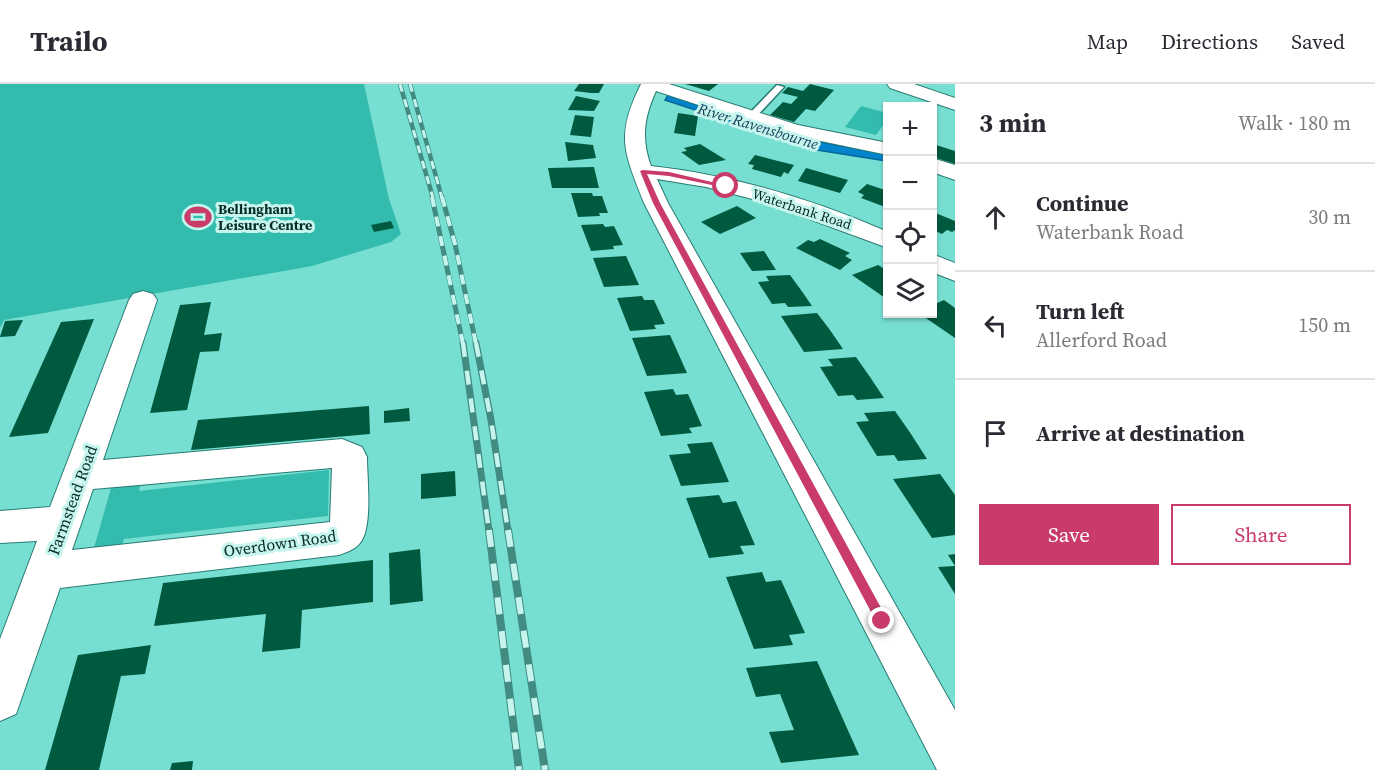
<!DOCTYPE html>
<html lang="en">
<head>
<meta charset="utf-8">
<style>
	:root { --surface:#fff; --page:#f2f2f3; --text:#2b2b33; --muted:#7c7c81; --line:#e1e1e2; --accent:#c93c6a }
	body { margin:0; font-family:"Source Serif 4",serif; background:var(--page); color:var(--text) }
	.controls { position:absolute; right:18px; top:18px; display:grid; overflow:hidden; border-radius:0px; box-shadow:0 2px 4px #0004 }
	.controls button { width:54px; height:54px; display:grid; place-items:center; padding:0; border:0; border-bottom:2px solid var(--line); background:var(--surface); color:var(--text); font:30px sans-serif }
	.stop { position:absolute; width:18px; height:18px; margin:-14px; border:4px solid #c93c6a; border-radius:50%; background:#fff }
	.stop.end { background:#c93c6a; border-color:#fff; box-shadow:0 2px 6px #0008 }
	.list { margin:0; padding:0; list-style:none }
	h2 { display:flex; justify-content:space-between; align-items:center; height:78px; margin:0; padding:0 24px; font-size:26px }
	h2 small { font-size:20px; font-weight:400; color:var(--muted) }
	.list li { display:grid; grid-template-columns:39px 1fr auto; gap:18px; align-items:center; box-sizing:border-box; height:108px; padding:0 24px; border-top:2px solid var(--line) }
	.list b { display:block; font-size:22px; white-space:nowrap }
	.list p { margin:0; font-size:20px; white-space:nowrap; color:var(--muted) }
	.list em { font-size:20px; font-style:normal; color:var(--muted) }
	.actions { display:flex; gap:12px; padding:18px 24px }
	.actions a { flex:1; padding:14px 0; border:2px solid var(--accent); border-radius:0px; text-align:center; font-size:21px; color:var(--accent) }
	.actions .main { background:var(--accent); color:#fff }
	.icon { flex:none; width:33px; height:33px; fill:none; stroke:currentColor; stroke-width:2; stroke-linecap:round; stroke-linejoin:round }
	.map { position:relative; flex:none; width:955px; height:686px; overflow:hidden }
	header { display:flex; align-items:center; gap:36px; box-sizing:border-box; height:84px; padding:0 30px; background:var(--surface); border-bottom:2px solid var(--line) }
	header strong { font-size:28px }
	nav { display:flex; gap:33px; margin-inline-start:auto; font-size:21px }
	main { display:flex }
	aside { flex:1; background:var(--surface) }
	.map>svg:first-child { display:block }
	.green { fill:#33bbad }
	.water { fill:#0483cd; stroke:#05689b; stroke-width:1.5 }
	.building { fill:#005a3f }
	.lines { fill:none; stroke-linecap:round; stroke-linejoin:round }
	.service-casing { stroke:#287b72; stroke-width:3 }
	.minor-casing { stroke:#287b72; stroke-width:2 }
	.primary-casing { stroke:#287b72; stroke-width:2 }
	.service { fill:#fff; fill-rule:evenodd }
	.minor { fill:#fff; fill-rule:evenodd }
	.primary { fill:#fff; fill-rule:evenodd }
	.rail-far3-casing { stroke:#428b82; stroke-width:4.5 }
	.rail-far2-casing { stroke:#428b82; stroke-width:5 }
	.rail-far1-casing { stroke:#428b82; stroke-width:7 }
	.rail-casing { stroke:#428b82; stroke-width:8 }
	.rail-far3 { stroke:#c6f5ee; stroke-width:3; stroke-dasharray:8; stroke-linecap:butt }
	.rail-far2 { stroke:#c6f5ee; stroke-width:4; stroke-dasharray:10; stroke-linecap:butt }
	.rail-far1 { stroke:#c6f5ee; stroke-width:4.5; stroke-dasharray:14; stroke-linecap:butt }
	.rail { stroke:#c6f5ee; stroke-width:6; stroke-dasharray:17; stroke-linecap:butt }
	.route { fill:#c93c6a }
	.labels { text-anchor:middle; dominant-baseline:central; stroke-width:6; stroke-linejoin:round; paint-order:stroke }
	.far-poi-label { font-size:14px; font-weight:bold; fill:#072a26; stroke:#c6f5ee; text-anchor:start }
	.far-street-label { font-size:14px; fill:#072a26; stroke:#c6f5ee }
	.far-water-label { font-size:15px; font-style:italic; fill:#113a59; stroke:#c6f5ee }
	.street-label { font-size:16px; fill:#072a26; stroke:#c6f5ee }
</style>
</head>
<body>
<header>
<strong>Trailo</strong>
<nav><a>Map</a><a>Directions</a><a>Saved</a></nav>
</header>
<main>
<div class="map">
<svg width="955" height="686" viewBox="0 0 955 686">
	<rect width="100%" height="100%" fill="#76dfd2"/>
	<path class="green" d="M0,0H364L389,115L401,150L391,158L312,182L4,236L0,244Z
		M861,22L887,29V36L876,51L845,43Z
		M329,386L328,432L124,455L120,468L92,471L113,397L142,394L139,407Z"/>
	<path class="water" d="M668,11L798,54L887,70V77L817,66L665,16Z"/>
	<path class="building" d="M579,0H604L599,9H591L574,7Z
		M685,0H718L709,7Z
		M810,0L834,6L815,27L806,25L794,38L770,31L783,18L791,20L798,13L782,9L788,3L803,7Z
		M576,12L600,17L594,27L568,26Z
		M678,29L698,32L695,52L674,49Z
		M575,31L594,33L591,53L570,51Z
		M565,58L593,61L596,74L568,77Z
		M700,60L726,76L699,81L681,68L687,67L684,64Z
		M933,60L955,67V80L933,73Z
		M755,71L774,76L794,81L788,90L784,88L781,93L752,85L754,81L748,80Z
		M594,83L599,104H552L548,84Z
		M806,84L848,96L840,109L798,97Z
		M867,100L888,107V124L861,114L864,111L858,108Z
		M571,109H592L593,112H602L608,129H599L600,132L578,133Z
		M737,122L756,134L720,150L701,138Z
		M933,128L955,137V146L952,148L947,146L942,150L933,146Z
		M391,137L394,144L374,148L371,141Z
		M603,140L605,143L614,142L623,161L613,162L614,165L591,167L581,141Z
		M820,155L850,169L845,172L852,176L840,186L796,164L808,156L814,158Z
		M764,167L776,186L752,187L740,169Z
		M626,172L639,201L604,203L593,174Z
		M878,181L888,187V216L852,191Z
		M790,191L801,206L812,222L788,223L785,219L772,220L758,198L769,197L766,192Z
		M642,212L644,216H654L665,240L654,241L656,245L630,247L617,214Z
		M944,216L955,224V254L920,230H933V219L935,220Z
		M211,218L204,251L222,249L219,267L200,268L187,326L150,329L180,221Z
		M817,229L830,246L843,265L804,268L781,232Z
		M94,235L48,349L9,353L61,238Z
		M23,236L15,252L0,253L5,237Z
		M670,251L687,289L647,292L632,254Z
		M856,273L870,293L884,314L857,316L853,311L838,312L820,283L833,282L828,275Z
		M673,305L676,311L688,310L702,342L689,344L692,349L661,352L644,308Z
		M369,322L370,350L191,366L198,336Z
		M409,324L410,337L384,339V327Z
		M895,327L911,350L927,375L898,377L894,371L877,372L856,338L869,337L864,329Z
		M712,358L729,398L681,402L669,371L691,369L687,360Z
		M455,387L456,412L421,415V390Z
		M940,390L955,411V451L932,454L893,395Z
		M719,411L723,419L736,417L755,461L740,462L744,470L709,474L686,414Z
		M420,465L423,517L390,521L389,469Z
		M955,470V510L938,483L955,482L948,471Z
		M373,476V518L302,526L300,564L262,568L266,530L154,542L163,499Z
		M762,488L766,498L781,496L805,549L789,551L793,561L754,565L726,493Z
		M151,561L145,590L121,592L99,686H45L78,571Z
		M817,577L859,671L781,679L769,648L794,646L780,610L756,613L746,584Z
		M193,677L192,686H170L172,679Z"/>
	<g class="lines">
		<defs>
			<path id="service" d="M777,1L784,3L754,35H748V31Z"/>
			<path id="minor" d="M641,0H669L798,41L888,59V71L787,50L656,7C644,33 641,55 651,82C733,91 812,115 888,148V164L760,117L706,103L657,95L668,119L955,626V686H937L644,119C624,68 615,52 641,0Z
				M932,74L955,81V96L932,88Z
				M932,170L955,179V197L932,188Z
				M143,207L153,210L157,216L103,376L342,355L362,363L367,373C367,394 373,444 360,459C354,466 347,468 339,471L60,504L16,630L0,637V555L37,457L0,459V427L50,423L129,216L133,210ZM332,384L330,438L72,466L93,405Z"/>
			<path id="primary" d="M887,0H914L955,14V26L890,4Z"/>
		</defs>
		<use href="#service" class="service-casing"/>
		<use href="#minor" class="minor-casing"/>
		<use href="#primary" class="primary-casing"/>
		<use href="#service" class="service"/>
		<use href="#minor" class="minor"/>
		<use href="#primary" class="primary"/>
		<defs>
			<path id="rail-far3" d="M400,0L433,114
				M410,0L442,114"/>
			<path id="rail-far2" d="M432,113L463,260
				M442,113L455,160L476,260"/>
			<path id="rail-far1" d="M463,259L489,447
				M476,259L491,336L508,447"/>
			<path id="rail" d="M489,446L519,686
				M508,446L545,686"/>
		</defs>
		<use href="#rail-far3" class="rail-far3-casing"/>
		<use href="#rail-far2" class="rail-far2-casing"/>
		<use href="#rail-far1" class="rail-far1-casing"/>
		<use href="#rail" class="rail-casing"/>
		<use href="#rail-far3" class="rail-far3"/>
		<use href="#rail-far2" class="rail-far2"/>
		<use href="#rail-far1" class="rail-far1"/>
		<use href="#rail" class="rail"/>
	</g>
	<path class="route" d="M643,86L669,88L729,102L726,104L669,92L647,90L660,119L886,533V541H878L653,119L640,87Z"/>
	<defs>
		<symbol id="stadium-bare" viewBox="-9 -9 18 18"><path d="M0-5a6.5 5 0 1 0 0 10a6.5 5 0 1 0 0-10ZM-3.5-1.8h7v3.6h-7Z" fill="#c93c6a" stroke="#c6f5ee" stroke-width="2.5" paint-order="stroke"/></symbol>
	</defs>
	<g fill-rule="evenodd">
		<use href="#stadium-bare" x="179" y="114" width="38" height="38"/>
	</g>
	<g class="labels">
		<g class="far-poi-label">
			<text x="218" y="125">Bellingham<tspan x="218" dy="16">Leisure Centre</tspan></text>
		</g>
		<g class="far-street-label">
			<text transform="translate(802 125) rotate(18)">Waterbank Road</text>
		</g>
		<g class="far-water-label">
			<text transform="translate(758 42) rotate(17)">River Ravensbourne</text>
		</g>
		<g class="street-label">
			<text transform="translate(72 416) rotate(-70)">Farmstead Road</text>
			<text transform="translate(280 459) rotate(-8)">Overdown Road</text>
		</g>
	</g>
</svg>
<div class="controls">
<button>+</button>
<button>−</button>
<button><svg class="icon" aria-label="locate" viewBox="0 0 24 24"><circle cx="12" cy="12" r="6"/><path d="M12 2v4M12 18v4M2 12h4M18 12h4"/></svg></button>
<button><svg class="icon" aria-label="layers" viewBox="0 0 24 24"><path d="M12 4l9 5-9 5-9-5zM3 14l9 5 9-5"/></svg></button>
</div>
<div class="stop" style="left:726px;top:102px"></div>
<div class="stop end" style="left:882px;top:537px"></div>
</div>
<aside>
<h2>3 min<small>Walk · 180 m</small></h2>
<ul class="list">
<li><svg class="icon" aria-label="ahead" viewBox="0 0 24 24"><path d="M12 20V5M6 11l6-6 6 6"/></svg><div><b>Continue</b><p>Waterbank Road</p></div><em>30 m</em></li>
<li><svg class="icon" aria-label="left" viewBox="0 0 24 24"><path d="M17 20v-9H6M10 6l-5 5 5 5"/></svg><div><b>Turn left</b><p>Allerford Road</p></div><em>150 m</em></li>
<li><svg class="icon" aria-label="arrive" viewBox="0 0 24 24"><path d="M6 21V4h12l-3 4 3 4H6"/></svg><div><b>Arrive at destination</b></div></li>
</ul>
<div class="actions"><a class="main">Save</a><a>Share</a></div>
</aside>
</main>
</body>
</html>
